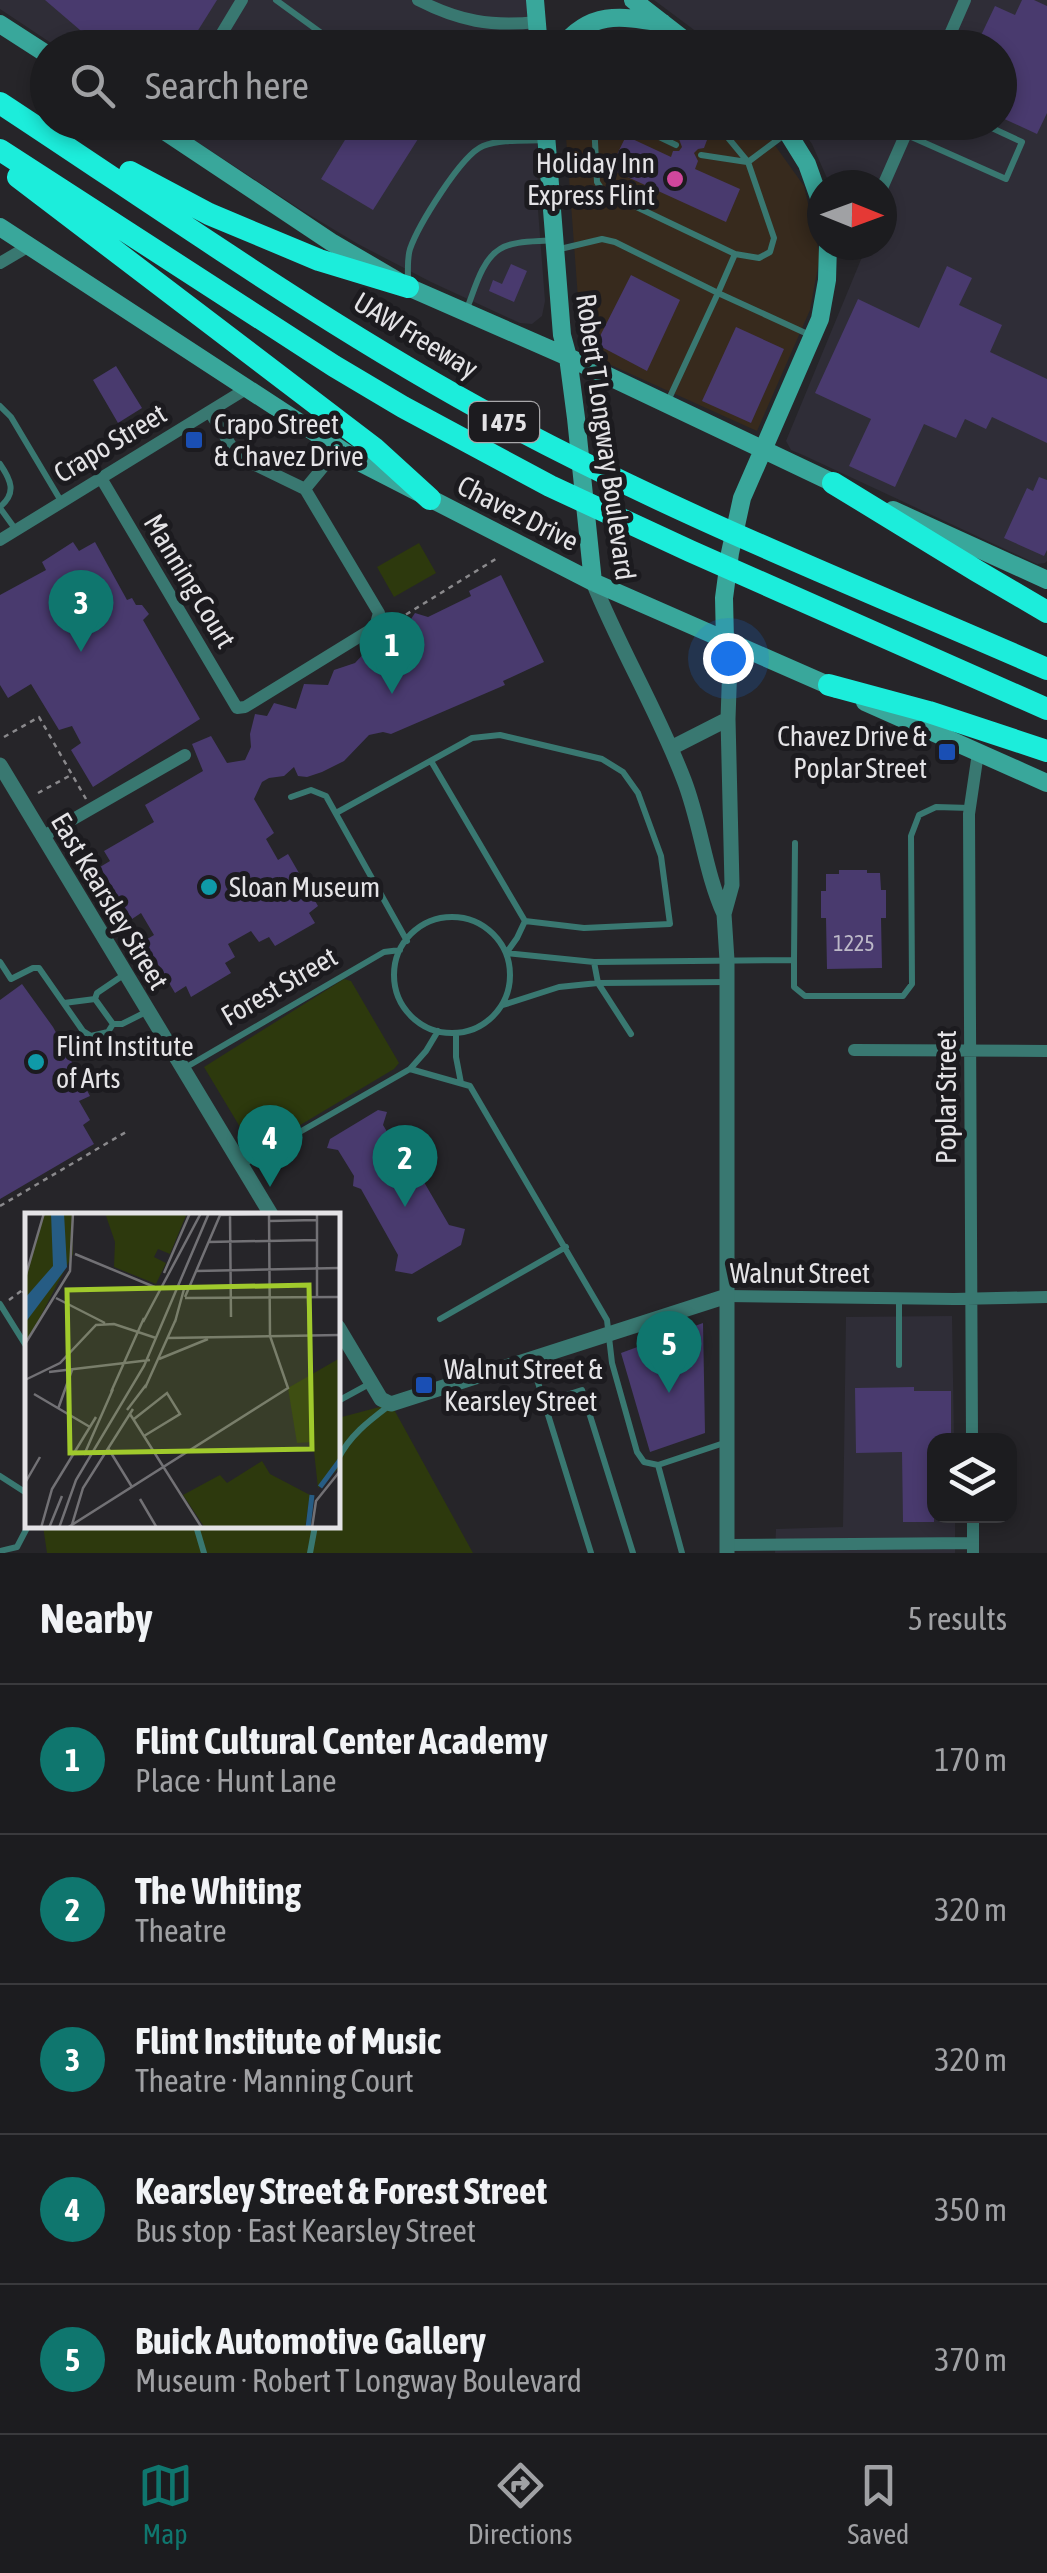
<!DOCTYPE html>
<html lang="en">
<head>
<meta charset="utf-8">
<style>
	:root { --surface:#1c1c1f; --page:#252528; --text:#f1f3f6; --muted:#a0a1a4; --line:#3a3a3d; --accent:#0f766e }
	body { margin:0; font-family:"Asap Condensed",sans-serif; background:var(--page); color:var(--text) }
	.controls { position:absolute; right:30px; bottom:30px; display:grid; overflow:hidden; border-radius:20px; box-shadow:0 5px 15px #0003 }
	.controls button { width:90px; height:90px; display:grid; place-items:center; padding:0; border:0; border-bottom:2px solid var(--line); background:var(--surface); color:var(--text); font:50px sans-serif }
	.compass { position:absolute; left:807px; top:170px; width:90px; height:90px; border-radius:50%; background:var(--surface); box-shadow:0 5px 15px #0003; rotate:91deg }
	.you { position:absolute; left:728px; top:658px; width:35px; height:35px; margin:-25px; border:8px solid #fff; border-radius:50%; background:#1a73e8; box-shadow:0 0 0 15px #1a73e833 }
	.badge { display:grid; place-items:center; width:65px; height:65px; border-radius:50%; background:var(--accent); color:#fff; font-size:32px; font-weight:700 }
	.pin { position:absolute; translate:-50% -82px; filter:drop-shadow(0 2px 5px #0008) }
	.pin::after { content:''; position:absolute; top:52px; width:35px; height:30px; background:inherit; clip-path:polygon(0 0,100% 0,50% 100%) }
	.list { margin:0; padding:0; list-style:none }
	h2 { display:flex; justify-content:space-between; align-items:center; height:130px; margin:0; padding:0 40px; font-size:42px }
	h2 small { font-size:32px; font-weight:400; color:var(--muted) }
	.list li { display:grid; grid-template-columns:65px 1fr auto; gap:30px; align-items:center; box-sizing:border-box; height:150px; padding:0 40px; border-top:2px solid var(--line) }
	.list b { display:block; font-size:38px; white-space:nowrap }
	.list p { margin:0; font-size:32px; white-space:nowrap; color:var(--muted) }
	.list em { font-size:32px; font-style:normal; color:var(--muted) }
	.icon { flex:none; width:55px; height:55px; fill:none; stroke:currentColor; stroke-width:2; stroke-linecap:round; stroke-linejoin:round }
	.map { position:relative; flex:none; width:1047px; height:1553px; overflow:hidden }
	.search { position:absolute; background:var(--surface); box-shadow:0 5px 15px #0003; left:30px; right:30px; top:30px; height:110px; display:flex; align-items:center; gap:25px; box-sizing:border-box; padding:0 35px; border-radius:55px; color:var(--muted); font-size:38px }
	.sheet { height:880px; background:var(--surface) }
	nav { display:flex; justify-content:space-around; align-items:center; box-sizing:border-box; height:140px; border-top:2px solid var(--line); background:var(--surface); font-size:28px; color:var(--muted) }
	nav a { display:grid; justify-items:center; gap:5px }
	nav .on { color:var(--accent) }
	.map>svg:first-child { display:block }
	.commercial { fill:#372a1d }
	.built { fill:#2f2d37 }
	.green { fill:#2d390d }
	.building { fill:#493a6e }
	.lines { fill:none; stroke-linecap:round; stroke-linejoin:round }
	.path { stroke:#8a898c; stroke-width:2.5; stroke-dasharray:5 5; stroke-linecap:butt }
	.service { stroke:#397871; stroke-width:6 }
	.minor { stroke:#397871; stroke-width:12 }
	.tertiary { stroke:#397871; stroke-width:15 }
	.secondary { stroke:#39a79b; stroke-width:18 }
	.motorway { stroke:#1ceddb; stroke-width:22 }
	.hotel-dot { fill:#d1479c; stroke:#1c1b1f; stroke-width:4 }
	.transit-dot { fill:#1a4fb4; stroke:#1c1b1f; stroke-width:4 }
	.culture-dot { fill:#0f9aa8; stroke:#1c1b1f; stroke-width:4 }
	.labels { text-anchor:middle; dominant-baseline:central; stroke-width:10; stroke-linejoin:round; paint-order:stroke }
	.number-label { font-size:22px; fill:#bdb9c8 }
	.shield { fill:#1c1b1f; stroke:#a8a7aa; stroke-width:2.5 }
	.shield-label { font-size:25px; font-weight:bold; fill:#e4e3e6 }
	.poi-label { font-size:28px; fill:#e4e3e6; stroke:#1c1b1f; text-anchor:start }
	.street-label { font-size:28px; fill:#e4e3e6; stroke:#1c1b1f }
	.inset-river { fill:none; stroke:#265c84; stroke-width:5 }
	.inset-road { fill:none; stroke:#727175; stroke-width:2.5 }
	.view { fill:#a0ca2c; fill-opacity:0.15; stroke:#a0ca2c; stroke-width:5 }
	.inset-edge { fill:none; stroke:#e4e3e6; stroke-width:5 }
</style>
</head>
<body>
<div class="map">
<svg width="1047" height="1553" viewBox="0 0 1047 1553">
	<rect width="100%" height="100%" fill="#262529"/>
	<path class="commercial" d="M565,123H759L804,186L820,256L810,310L757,431L582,352Z"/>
	<path class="built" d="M0,0H528L532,47H57L0,9Z
		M654,0H1047V561L1045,563L1037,564L803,455L791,450L786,441L867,245H882V185H830L812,144L797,123L1000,122V48L717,47Z
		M168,123H537L538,210L545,301L542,316L532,324L520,323L431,282L358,244L303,211Z
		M952,1316L954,1440H934V1516H955V1553H775L776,1529L843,1527L846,1317Z"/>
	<path class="green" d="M419,543L436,573L394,597L377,567Z
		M344,979L351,981L399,1063L394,1069L255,1152L204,1067Z
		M391,1404L473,1553H47L43,1526H338V1418Z"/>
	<path class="building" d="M45,0H217L187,48H101Z
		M1022,0H1034L1047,6V113L1037,134L1000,117V48H975L995,6L1015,15Z
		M356,122H394L418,139L373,210L321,179Z
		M683,130L707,140L704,148L698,149L694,153L698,161L695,169L740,189L726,222L610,169L626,136L671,157L673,151H679L682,147L679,139Z
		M511,264L527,271L514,302L489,291L493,280L502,284Z
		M947,266L972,278L959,305L1002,325L990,352L1047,379V443L992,417L986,429L965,419L956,438L924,424L895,487L849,466L871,419L815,393L858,299L919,328Z
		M631,275L680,300L647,371L596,344Z
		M736,327L784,349L751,423L702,401Z
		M116,366L142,408L118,423L93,380Z
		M1039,477L1047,480V550L1044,556L1004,538L1027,488L1033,491Z
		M73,542L79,551L95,542L127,600L132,598L136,605H142L149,614L143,620L200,719L93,787L71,750L81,743L72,726L59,730L31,684L8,698L0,685V595L46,570L42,562Z
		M501,575L544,662L503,681L505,685L391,734L383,732L369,735L344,761L322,772L307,777L298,776L294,767L284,776L269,778L262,782L254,799L274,833L266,839L278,860L288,854L318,906L309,913L315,923L275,946L269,937L259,942L251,931L228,944L235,957L225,963L231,973L191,997L186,986L175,993L144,941L154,935L141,913L132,919L100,867L110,861L104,851L154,822L145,805L203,771L192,744L211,736L227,763L245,760L251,747L250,734L255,714L267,716L274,703L296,709L304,684L328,685L334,670L355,663L381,635L403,631L415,613L428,617L471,596L469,591Z
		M839,870H867V873H880L881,890H886V918H881L882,968L827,969L826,918H821V891H826V874H839Z
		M22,984L53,1027L90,1096L79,1101L90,1120L83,1125L94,1144L0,1199V1000Z
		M378,1110L387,1112L383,1125L395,1145L412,1149L410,1158L449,1225L465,1229L461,1245L412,1274L395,1271L398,1255L361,1189L353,1186L354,1176L338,1150L327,1148L330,1139Z
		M703,1323L705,1433L650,1452L621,1353Z
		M914,1387V1391H951V1440H934V1522H903L902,1452L856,1453L855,1388Z"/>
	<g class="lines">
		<path class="path" d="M389,625L499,557
			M4,737L39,717L86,799
			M38,793L71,775
			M0,1206L126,1132
			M23,1291L28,1299
			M9,1300L28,1286"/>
		<path class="service" d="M276,0L335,43L331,48
			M594,122L597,182L603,191L735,254
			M628,122L676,145
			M715,122L748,162
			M784,135L748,162L774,238L770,252L759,258L735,254L718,293L812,336
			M907,135L1006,179L1022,142L979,122
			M701,155L747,162
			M560,249L602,239L615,242L718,293L667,403
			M408,280C408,270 407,259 410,249C418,226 461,155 483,146C501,139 526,141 546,140
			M466,311C474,292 481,260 500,249C514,240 538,242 554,240
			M0,406L11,417L61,501
			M0,464C11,480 17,493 0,507
			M0,508L16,530
			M291,797L311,790L326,796L407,941
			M336,813L472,738L500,735L602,759L623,772L638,793L661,856L670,924L584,928L525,921L431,761
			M394 975a58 58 0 1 1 116 0a58 58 0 1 1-116 0Z
			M507,952L517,938L525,921
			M506,953L594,962L794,960V987L805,996H903L912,984L911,836L919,815L936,807L970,808
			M794,960L795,843
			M0,962L11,979L33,968H39L83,1031L91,1036L108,1032L113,1024
			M594,962L598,983L631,1034
			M125,974L97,993L95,999L113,1024H122L146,1012
			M64,1003L95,999
			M503,1005L559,987L598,983L727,982
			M456,1033V1057L461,1083
			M183,1069L384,952L400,950
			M410,1069L470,1086L607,1320L612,1363L637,1452L644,1462L658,1465
			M242,1165L410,1069L426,1051L438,1031
			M899,1299V1365
			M0,1304L28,1349
			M440,1319L566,1247
			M531,1360L591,1553
			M338,1401L371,1383
			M544,1402L582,1390L633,1553
			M338,1459C350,1435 369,1421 390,1405
			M0,1476L28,1494
			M196,1526L204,1553
			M0,1551L17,1547L28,1526
			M310,1553L315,1526
			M682,1553L658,1465L727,1442"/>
		<path class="minor" d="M418,0C459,21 491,27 537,22
			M213,48L242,0
			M944,48L965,0
			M882,188L911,122
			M0,263L29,246
			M101,478L237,708L245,707L375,627L379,613L305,489L247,461L233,449L210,412
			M305,489L338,449
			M0,540L246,389
			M42,837L185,755
			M854,1050L1047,1051
			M727,1296L954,1299L1047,1297
			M972,1440L969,814L978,753
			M727,1545L973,1543
			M973,1553V1516"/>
		<path class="tertiary" d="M593,582C620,649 658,712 684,780C701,824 705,872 724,914
			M725,641L730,661L728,719L732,885L724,914L727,960V1553
			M671,748L728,719
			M0,765L272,1216
			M338,1327L381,1399L391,1404L727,1296"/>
		<path class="secondary" d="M535,0L539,48
			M633,0L695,48
			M0,24L48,55
			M561,48C590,10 621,16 663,23
			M151,122L331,242L408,287L568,357L842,487
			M545,122L562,335L568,357L576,418L593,582
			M781,122L807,164L822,206
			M0,227L363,464L593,582L837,689
			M893,510L1047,580
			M725,641L724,598L730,553L742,498L820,319L827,280L828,245
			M865,702L1047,783"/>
		<path class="motorway" d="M0,103C166,212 329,328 504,422C679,516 865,589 1047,669
			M0,150L334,366L403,407L550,486L690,551L1047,709
			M130,172L209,214L319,260L408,287
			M18,177L374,448L430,499
			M833,483L977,571L1047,612
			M829,685L929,712L1047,751"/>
	</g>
	<circle class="hotel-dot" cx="675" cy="179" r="10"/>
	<g class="transit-dot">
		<rect x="184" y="430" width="20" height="20" rx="5"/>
		<rect x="937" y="742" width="20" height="20" rx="5"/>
		<rect x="414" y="1375" width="20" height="20" rx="5"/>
	</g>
	<g class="culture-dot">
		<circle cx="209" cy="887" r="10"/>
		<circle cx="36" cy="1062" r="10"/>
	</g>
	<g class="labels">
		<g class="number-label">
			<text x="854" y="943">1225</text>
		</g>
		<rect class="shield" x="469" y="402" width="70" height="40" rx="8"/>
		<g class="shield-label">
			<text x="504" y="422">I 475</text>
		</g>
		<g class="poi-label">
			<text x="655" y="163" text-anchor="end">Holiday Inn<tspan x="655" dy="32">Express Flint</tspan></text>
			<text x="214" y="424">Crapo Street<tspan x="214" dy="32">&amp; Chavez Drive</tspan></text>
			<text x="927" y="736" text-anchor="end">Chavez Drive &amp;<tspan x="927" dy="32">Poplar Street</tspan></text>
			<text x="229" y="887">Sloan Museum</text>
			<text x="56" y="1046">Flint Institute<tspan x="56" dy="32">of Arts</tspan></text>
			<text x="444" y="1369">Walnut Street &amp;<tspan x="444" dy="32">Kearsley Street</tspan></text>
		</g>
		<g class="street-label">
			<text transform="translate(416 335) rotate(31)">UAW Freeway</text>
			<text transform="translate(606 437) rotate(82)">Robert T Longway Boulevard</text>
			<text transform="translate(110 443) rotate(-31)">Crapo Street</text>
			<text transform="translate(518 513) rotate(27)">Chavez Drive</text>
			<text transform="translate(190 581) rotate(59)">Manning Court</text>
			<text transform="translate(110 901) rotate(59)">East Kearsley Street</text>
			<text transform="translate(279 986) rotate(-30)">Forest Street</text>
			<text transform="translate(946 1097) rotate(-90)">Poplar Street</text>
			<text x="800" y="1273">Walnut Street</text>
		</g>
	</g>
	<g transform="translate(25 1213)">
		<rect width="315" height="315" fill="#262529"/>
		<path d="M20,0H47L48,41L0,133V66ZM80,0H162L145,41L133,36L129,44L141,50L131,71L89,54L90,29ZM315,145V254L293,275L288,229L272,230L263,175ZM237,248L245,261L285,282L280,315H180L158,282L195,262L202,270Z" fill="#2d390d"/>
		<path d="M26,0H39L42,54L0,110V85L28,53Z" fill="#265c84"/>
		<path class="inset-river" d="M295,274L315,247M283,315L287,282"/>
		<path class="inset-road" d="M205,2L206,104M292,2V84M244,8L291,7M183,29L292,27M50,41L132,75M171,58L315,55M139,60L165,0M0,65L19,0M160,84L196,0M31,85L80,110M160,85L315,84M283,85L284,122M118,109L176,0M150,109L159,76M143,125L315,122M0,131L45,58L48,0M134,146L183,126M24,159L125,147M0,167L35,150L71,112L89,111L131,125M120,175L151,106M86,179L119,105M9,181L65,214M33,196L47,157M102,197L121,172M105,201L177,315M109,206L142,180L155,201L119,223M83,235L107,274M59,242L88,176M0,270L15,244M115,286L132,315M16,315L27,276L71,204M24,315L37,283M34,315L51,267L119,153L184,0M42,315L263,175L245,123L244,1L195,2M46,315L58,275L108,196M287,315L291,288L315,258"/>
		<path class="view" d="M284,72L287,236L45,240L42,77Z"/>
		<rect width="315" height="315" class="inset-edge"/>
	</g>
</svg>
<div class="controls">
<button><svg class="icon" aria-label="layers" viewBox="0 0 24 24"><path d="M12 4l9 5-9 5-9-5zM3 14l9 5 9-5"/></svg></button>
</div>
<svg class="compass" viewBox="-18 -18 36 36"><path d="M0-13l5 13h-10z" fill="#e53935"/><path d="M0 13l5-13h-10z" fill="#a0a1a4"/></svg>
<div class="you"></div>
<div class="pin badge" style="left:392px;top:694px">1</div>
<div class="pin badge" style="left:405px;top:1207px">2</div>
<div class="pin badge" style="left:81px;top:652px">3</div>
<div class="pin badge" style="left:270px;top:1187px">4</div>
<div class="pin badge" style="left:669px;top:1393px">5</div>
<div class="search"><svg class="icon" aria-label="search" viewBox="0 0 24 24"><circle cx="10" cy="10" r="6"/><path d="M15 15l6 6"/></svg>Search here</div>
</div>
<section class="sheet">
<h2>Nearby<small>5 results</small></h2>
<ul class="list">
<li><span class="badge">1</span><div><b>Flint Cultural Center Academy</b><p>Place · Hunt Lane</p></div><em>170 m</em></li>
<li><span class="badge">2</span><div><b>The Whiting</b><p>Theatre</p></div><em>320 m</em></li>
<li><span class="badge">3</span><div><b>Flint Institute of Music</b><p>Theatre · Manning Court</p></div><em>320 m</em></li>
<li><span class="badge">4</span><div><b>Kearsley Street &amp; Forest Street</b><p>Bus stop · East Kearsley Street</p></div><em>350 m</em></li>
<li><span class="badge">5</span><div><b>Buick Automotive Gallery</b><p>Museum · Robert T Longway Boulevard</p></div><em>370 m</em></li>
</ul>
</section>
<nav>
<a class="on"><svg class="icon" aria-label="map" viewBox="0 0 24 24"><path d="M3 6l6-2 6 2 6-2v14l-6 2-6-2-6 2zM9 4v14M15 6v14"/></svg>Map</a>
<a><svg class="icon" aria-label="directions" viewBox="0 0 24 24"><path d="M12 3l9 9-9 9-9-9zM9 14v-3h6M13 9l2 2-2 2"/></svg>Directions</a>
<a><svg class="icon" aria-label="saved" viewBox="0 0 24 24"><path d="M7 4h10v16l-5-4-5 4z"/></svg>Saved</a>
</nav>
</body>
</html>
